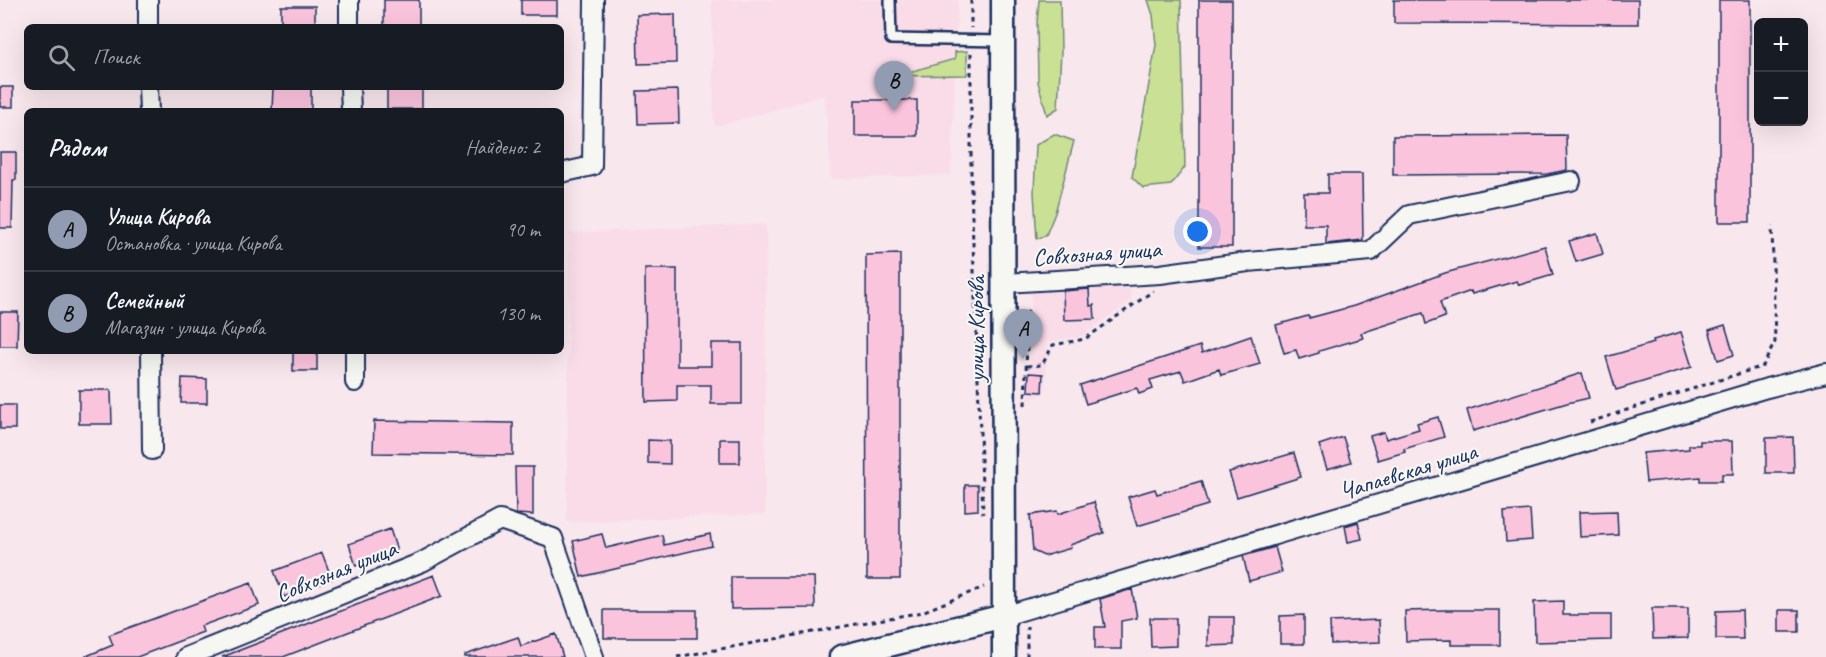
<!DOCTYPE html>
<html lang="ru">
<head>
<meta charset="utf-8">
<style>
	:root { --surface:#171b24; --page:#242831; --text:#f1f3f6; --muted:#9ea1a6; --line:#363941; --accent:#919bb2 }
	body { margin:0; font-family:Caveat,sans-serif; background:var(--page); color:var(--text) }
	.controls { position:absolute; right:18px; top:18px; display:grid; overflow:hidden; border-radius:9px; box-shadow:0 6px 24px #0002 }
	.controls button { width:54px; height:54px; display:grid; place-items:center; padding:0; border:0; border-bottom:2px solid var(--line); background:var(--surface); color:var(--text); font:30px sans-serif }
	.you { position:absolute; left:1198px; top:232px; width:21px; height:21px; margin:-15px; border:4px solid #fff; border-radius:50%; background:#1a73e8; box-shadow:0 0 0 9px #1a73e833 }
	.badge { display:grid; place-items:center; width:39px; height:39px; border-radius:50%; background:var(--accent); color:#111; font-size:20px; font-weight:700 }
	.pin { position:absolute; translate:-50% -50px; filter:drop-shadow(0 2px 3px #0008) }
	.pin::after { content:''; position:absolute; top:32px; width:21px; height:18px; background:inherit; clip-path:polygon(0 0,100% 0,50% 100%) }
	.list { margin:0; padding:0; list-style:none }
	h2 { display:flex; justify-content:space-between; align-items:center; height:78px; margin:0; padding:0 24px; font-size:26px }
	h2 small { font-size:20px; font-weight:400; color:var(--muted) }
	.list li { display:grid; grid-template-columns:39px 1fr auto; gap:18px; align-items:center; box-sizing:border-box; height:84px; padding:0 24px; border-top:2px solid var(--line) }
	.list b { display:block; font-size:22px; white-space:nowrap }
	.list p { margin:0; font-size:20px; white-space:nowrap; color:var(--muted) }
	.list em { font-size:20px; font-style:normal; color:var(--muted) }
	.icon { flex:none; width:33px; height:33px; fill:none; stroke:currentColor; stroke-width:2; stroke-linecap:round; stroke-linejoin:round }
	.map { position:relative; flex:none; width:1826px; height:657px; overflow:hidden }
	.search { position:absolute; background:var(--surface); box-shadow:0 6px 24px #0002; left:24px; top:24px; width:540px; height:66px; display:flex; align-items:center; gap:15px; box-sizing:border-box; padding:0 21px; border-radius:9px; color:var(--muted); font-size:22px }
	.panel { position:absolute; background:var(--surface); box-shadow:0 6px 24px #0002; left:24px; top:108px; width:540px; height:246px; border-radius:9px }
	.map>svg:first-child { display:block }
	.built { fill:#f9dce8 }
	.green { fill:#cae095; stroke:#72887a; stroke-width:1.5 }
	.building { fill:#fbc4dd; stroke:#1b2f5e; stroke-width:1.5 }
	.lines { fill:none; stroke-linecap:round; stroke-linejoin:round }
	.service-casing { stroke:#1b2f5e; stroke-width:14 }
	.minor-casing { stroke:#1b2f5e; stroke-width:22 }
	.tertiary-casing { stroke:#1b2f5e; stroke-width:27 }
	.path { stroke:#1b2f5e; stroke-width:3; stroke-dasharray:4.5 4.5; stroke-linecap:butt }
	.service { stroke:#f6f6f2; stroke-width:9 }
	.minor { stroke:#f6f6f2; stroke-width:18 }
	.tertiary { stroke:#f6f6f2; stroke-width:22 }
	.labels { text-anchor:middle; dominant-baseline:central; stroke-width:4.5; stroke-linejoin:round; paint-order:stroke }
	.street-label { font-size:24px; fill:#1b2f5e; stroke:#f6f6f2 }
</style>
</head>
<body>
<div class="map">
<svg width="1826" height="657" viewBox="0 0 1826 657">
	<rect width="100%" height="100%" fill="#f8e7ec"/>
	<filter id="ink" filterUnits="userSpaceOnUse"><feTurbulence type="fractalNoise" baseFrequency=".0167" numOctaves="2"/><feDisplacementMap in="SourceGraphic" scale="12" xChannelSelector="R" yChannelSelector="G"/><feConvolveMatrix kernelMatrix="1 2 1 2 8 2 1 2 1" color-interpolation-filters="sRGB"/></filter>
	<g filter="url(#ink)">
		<path class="built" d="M712,0H958L951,175L831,179L825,95L714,127Z
			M766,224L765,514L567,522L569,233Z
			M1130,281L1131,301L1082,336L1047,342L1045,393L1028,400L1032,286Z"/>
		<path class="green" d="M1039,0H1060L1061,51L1058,108L1047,115L1038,82L1037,23Z
			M1148,0H1181L1185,167L1171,185L1143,188L1132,177L1156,45L1153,15Z
			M967,51V75L895,76L955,59V52Z
			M1054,134L1074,141L1055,213L1046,235L1037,239L1034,193L1036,145Z"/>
		<path class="building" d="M384,0H419V27H384Z
			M521,0H557V15H521Z
			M1199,0H1232V247H1199Z
			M1394,0H1638V24L1394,23Z
			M1719,0H1750V222H1719Z
			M281,6H315V27H281Z
			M675,14L676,63L638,64L637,15Z
			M0,87H13V107H0Z
			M273,87H311V111H272Z
			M387,87H422V109H387Z
			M678,90L679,123L638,124L637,91Z
			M855,100H917V136H855Z
			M1566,135L1567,170L1547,174L1393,175V136Z
			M0,152H16V180H13L12,228H0Z
			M1328,174H1362L1363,240L1326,244V225H1304V193H1328Z
			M1597,233L1603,254L1576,262L1569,241Z
			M1545,246L1553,275L1519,285L1517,281L1472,294L1471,291L1440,302L1445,317L1426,324L1423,313L1361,333L1363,338L1319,351V353L1299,359L1296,350L1284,353L1276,325L1308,316L1309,318L1354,306L1445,273Z
			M900,254V579H867L866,255Z
			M645,269H677V366H711V343H742V404H711V385H677V401L646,402Z
			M1089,289L1090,306L1094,305L1095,319L1064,320L1063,291Z
			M0,312H18L17,346H0Z
			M1725,325L1734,355L1718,360L1709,330Z
			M1681,332L1692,367L1616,390L1606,357L1654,343L1653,340Z
			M1251,336L1260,364L1221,375L1219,369L1185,381L1181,371L1150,380L1153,389L1139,394L1137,388L1086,404L1080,385L1200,346L1202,353Z
			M293,351H317V371H293Z
			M1029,373L1043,374L1042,392L1028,391Z
			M1582,373L1589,398L1567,403L1473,431L1467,410Z
			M182,378L207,379V403H181Z
			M79,390H111L112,424H79Z
			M0,405H15V429H0Z
			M1438,417L1444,437L1404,449L1405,452L1378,460L1370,436L1384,432L1386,439L1419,429L1417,423Z
			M374,421L513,423V455L373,453Z
			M1343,437L1351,462L1327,469L1319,445Z
			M1793,437L1794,473H1766V438Z
			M720,439H740V463H720Z
			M648,440L670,441V464L648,463Z
			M1700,441H1732L1733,474H1722V481H1700V477L1646,482L1643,453L1689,449V445H1700Z
			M1294,453L1301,477L1237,497L1229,472Z
			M515,467H533V515L516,514Z
			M1201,481L1208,505L1137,526L1128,497L1155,489L1157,494Z
			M965,485H978V510L965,511Z
			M1094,502L1104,533L1070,545L1071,548L1044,556L1033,551L1030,515L1057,511L1058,514Z
			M1530,510L1532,540L1506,542L1504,512Z
			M1617,511L1618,535L1580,537L1579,512Z
			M1358,522L1362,539L1348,542L1345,526Z
			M390,529L397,551L356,566L349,544Z
			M602,534L606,548L662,535L664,545L710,534L712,546L581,577L573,541Z
			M1275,547L1282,572L1249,581L1243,556Z
			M322,553L332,579L284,597L274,571Z
			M434,575L442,596L283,657H222Z
			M731,577H814L815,608L731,609Z
			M251,583L259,605L201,626L203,632L137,657H84L113,645L109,635Z
			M1132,589L1137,618L1121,621V649H1095V627H1105L1100,599Z
			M1563,601V615H1611V640L1535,642L1534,602Z
			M1652,608H1688V638L1653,639Z
			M604,610H697V638H604Z
			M1445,610H1500V645H1451V640L1406,641L1405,611Z
			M1742,610L1743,639H1716V611Z
			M1779,610H1799V632H1779Z
			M1304,615V644H1280V616Z
			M1208,617H1234V645L1208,646Z
			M1150,618H1176V646L1151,647Z
			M1379,620L1380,642L1331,644L1330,622Z
			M556,634L563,657H465V655L518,637L521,646Z"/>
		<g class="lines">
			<defs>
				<path id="service" d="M890,0L891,39L1002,41"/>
				<path id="minor" d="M148,0V27
					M349,0V27
					M148,87L149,111
					M350,87L351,111
					M561,173L592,166L594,0
					M1003,283L1160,274L1248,262L1371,251L1409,215L1571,181
					M151,351L152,450
					M355,351V382
					M1004,616L1767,388L1826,373
					M186,657L422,562L500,520L553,538L594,657"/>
				<path id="tertiary" d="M1003,0L1004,657
					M841,657L1004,616"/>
			</defs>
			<use href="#service" class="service-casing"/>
			<use href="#minor" class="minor-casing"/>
			<use href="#tertiary" class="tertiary-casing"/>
			<path class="path" d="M971,0V28
				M971,53V189L983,514
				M1027,366L1042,365L1053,345L1085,339L1153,291
				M1025,405L1028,308
				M1590,422L1763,366L1775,342L1772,226
				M677,657L922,612L984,587
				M1027,657V627"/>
			<use href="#service" class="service"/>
			<use href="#minor" class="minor"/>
			<use href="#tertiary" class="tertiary"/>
		</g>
	</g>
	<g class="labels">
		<g class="street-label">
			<text transform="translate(1097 253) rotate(-4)">Совхозная улица</text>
			<text transform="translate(976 329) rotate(-90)">улица Кирова</text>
			<text transform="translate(1408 471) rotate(-17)">Чапаевская улица</text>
			<text transform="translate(336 571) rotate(-22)">Совхозная улица</text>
		</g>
	</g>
</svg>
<div class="controls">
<button>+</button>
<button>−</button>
</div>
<div class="you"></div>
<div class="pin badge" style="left:1023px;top:359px">A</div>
<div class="pin badge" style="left:894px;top:111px">B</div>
<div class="search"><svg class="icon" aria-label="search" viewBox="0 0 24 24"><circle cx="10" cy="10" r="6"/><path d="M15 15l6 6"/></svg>Поиск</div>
<section class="panel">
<h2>Рядом<small>Найдено: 2</small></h2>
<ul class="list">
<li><span class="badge">A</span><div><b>Улица Кирова</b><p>Остановка · улица Кирова</p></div><em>90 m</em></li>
<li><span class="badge">B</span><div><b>Семейный</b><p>Магазин · улица Кирова</p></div><em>130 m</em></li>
</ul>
</section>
</div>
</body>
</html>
